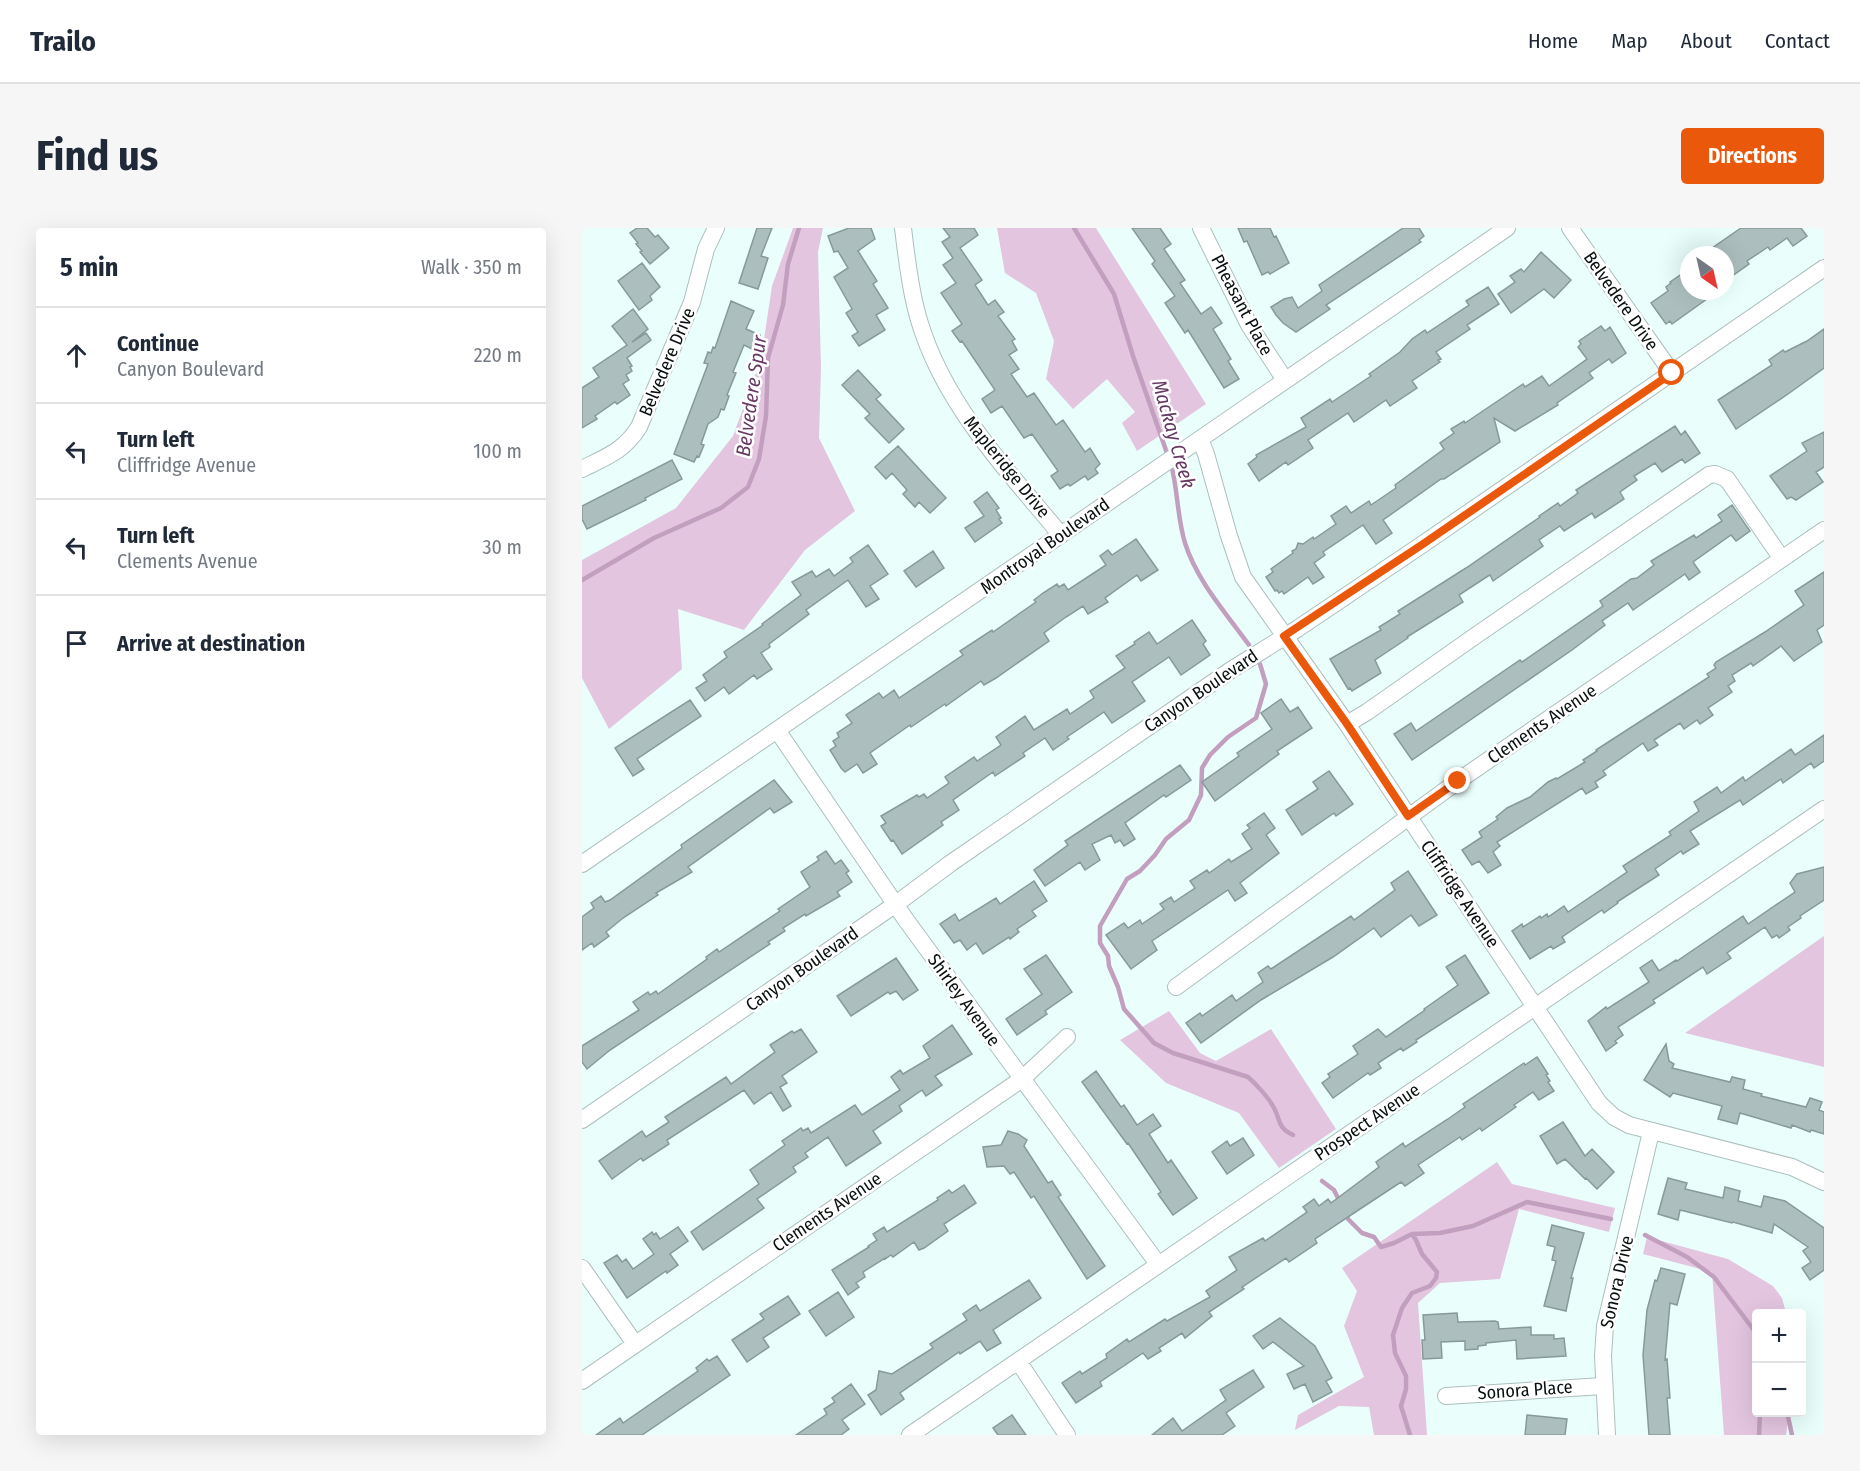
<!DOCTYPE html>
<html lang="en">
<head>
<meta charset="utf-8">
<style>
	:root { --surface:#fff; --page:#f6f6f7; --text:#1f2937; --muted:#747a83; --line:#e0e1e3; --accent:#ea580c }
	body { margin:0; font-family:"Fira Sans Condensed",sans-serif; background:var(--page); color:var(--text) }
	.controls { position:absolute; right:18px; bottom:18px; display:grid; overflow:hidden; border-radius:6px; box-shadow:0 6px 24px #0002 }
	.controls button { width:54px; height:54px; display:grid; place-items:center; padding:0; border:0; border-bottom:2px solid var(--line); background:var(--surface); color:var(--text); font:30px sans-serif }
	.compass { position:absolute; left:1098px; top:18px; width:54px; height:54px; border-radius:50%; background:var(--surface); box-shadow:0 6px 24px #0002; rotate:146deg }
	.stop { position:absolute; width:18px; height:18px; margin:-14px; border:4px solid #ea580c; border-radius:50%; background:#fff }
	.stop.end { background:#ea580c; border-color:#fff; box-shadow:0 2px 6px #0008 }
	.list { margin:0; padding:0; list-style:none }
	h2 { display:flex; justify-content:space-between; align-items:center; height:78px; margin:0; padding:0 24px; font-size:26px }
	h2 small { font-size:20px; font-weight:400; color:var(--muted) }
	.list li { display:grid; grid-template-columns:39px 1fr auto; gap:18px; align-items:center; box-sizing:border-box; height:96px; padding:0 24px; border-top:2px solid var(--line) }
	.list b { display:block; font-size:22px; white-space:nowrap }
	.list p { margin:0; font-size:20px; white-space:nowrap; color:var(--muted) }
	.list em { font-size:20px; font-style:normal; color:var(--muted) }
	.icon { flex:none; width:33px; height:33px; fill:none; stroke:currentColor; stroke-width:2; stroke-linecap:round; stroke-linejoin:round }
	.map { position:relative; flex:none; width:1242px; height:1207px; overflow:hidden; border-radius:6px }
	header { display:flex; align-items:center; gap:36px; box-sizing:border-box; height:84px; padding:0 30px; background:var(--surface); border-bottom:2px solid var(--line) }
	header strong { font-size:28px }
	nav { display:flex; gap:33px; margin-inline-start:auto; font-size:21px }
	.intro { display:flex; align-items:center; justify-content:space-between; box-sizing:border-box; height:144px; padding:0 36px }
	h1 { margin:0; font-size:42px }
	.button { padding:15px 27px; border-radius:6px; background:var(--accent); color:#fff; font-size:21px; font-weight:700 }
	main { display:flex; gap:36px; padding:0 36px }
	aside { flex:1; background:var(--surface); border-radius:6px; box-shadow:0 6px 24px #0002 }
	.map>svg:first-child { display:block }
	.green { fill:#e3c5df }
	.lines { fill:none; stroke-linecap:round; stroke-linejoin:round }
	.stream { stroke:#c29fbe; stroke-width:4.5 }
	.building { fill:#acbfbe; stroke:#879a98; stroke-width:1.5 }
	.minor-casing { stroke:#acbfbe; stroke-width:18 }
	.minor { stroke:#fff; stroke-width:16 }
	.route { stroke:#ea580c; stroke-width:8 }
	.labels { text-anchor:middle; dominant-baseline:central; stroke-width:5; stroke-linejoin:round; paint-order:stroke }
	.street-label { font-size:18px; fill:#080f0f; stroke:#fff }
	.water-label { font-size:20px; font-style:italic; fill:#663862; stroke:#fff }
</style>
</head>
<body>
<header>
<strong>Trailo</strong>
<nav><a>Home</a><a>Map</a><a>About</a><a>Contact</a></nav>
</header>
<div class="intro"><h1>Find us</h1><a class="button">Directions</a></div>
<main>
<aside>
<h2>5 min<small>Walk · 350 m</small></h2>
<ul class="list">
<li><svg class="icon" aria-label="ahead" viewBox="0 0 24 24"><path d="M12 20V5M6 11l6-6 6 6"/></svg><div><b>Continue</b><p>Canyon Boulevard</p></div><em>220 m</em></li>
<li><svg class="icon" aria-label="left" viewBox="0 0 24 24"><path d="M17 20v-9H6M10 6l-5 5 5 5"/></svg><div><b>Turn left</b><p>Cliffridge Avenue</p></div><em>100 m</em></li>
<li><svg class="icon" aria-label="left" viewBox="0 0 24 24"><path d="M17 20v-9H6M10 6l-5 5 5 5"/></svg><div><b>Turn left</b><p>Clements Avenue</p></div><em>30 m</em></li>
<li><svg class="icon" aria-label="arrive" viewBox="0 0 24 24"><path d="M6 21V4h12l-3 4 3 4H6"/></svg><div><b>Arrive at destination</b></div></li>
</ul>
</aside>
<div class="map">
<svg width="1242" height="1207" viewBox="0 0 1242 1207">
	<rect width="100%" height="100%" fill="#eafffc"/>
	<path class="green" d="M211,0H241L236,24L239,139L237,210L273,283L223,322L162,402L96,381L100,441L27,501L0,450V332L94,280L151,208L179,131L190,58Z
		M415,0H514L624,176L555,223L540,195L553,184L525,151L491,181L464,151L472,113L454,65L423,45Z
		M1242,708V839L1103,805Z
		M587,783L618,825L634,833L689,801L754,901L697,940L657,885L584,855L538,812Z
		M915,934L930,956L1033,980L1027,1004L937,981L918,1051L858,1055L836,1075L845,1207H792L787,1179L757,1178L713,1202L716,1187L782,1149L762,1098L775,1063L760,1040Z
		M1065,1009L1146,1031L1191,1058L1200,1070L1204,1085L1174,1086V1184L1207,1185L1204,1207H1142L1130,1044L1061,1026Z"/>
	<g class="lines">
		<path class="stream" d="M492,0L532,66L551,128L586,228
			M589,236C596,262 595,289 603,315C615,353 644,385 667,417
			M0,352L72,310L139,280L166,259L177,231L184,188L186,130L201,77L206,36L217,0
			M678,436L684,456L674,490L646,509L628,527L620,540L619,567L607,592L584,611L573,627L558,643L545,651L518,698V715L526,728L527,738L536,759L542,781L572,815L591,825L666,849C674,856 687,870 692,880C699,893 695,899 711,907
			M740,953L752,962L758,974
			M764,984L766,991L780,1005L792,1009L799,1019L812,1015L830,1006L834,1012L840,1026L855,1044L854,1050L848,1058L830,1065L820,1080L811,1107L813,1125L824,1148V1161L819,1178L828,1207
			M830,1006L858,1005L891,998L945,974L1029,991
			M1063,1007L1105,1029L1132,1049L1174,1105
			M1205,1184L1210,1207
			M1177,1207L1178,1184"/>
	</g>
	<path class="building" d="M55,0H65L73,9L76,7L87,20L68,36L58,24L60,23L54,16L56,15L48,5Z
		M175,0H190L179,28L186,30L176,61L157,55Z
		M267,0H289L293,11L276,23L295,53L291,56L306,80L294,87L303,102L277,118L270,108L276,104L264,85L270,81L252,49L266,40L256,23L252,24L246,8Z
		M361,0H392L396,7L378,20L400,52L393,57L406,77L413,72L422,84L416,88L433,111L430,113L435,122L427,127L437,141L429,146L445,169L452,165L474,197L481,192L503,224L508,220L518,236L513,241L516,245L506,252L503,248L488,258L486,256L478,261L469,248L476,243L450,206L442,210L420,178L409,185L400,171L413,162L380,113L378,114L370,103L380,96L359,65L374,55L361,37L371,30L360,14L368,9Z
		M550,0H578L589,16L582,21L603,52L598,55L619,86L629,79L640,95L631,101L649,131L646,133L657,151L642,160L606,102L603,105L583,75L593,68L570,36L573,33Z
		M656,0H688L692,9L694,8L707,35L688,46L686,44L680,47L665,13L662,14Z
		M821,0H837L842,8L837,12L839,14L744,77L748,81L714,104L701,95L694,87L689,79L702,71L710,69L716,80L740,63L737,57Z
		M1159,0H1219L1225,8L1211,18L1205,10L1188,22L1186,19L1165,33L1167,36L1143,53V27H1120Z
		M959,24L989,52L972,70L962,61L929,85L916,66L933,54L928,48L939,41L942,44Z
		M60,35L78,59L68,68L70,72L57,82L36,53Z
		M1107,41V63H1136L1090,96L1088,93L1084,96L1069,75L1086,63L1084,59L1089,55L1088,54Z
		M906,59L917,76L885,97L888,101L854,124L859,131L856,132L858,134L830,153L835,160L808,178L804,172L772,194L766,185L726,212L731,220L706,237L704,234L677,253L666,236L675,229L674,227L724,199L719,190L748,171L750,174L789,148L787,146L818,124L830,111L843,102L845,105L887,77L884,73Z
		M149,73L172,83L164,101L178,107L172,122L162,117L151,144L154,145L145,167L147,168L142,182L139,181L136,189L126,196L119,216L122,217L117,229L115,228L112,234L92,226L126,136L122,135L126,124L129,125L131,119L133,120Z
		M51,81L66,101L50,114L64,105L69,112L45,130L50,138L48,139L50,143L44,147L47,152L41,156L48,167L35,176L33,174L13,188L15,191L0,200V160L17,149L11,140L45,117L30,98Z
		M1019,98L1023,103L1028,99L1044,125L1030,135L1027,131L1007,145L1011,150L975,175L976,177L933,203L912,190L918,214L862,251H859L801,292L810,305L794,316L781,297L741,324L743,327L732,335L742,349L731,356L726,349L702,366L700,363L697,365L695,362L693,363L684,349L691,344L689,341L711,325L710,323L714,321L716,315L721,316L731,309L732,311L754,296L749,288L764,278L769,285L787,273L789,277L814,260L813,257L862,221L858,215L872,205L869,201L882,193L883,195L941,156L943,159L960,148L967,158L1005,131L996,119L999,116L997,113Z
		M1242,101V140L1206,166L1154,201L1136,172L1190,137L1187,132L1201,122L1203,124L1225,113Z
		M276,142L299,167L294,171L322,201L307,215L283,190L288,186L260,157Z
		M1093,198L1099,207L1103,203L1118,225L1103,235L1100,231L1080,244L1073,235L1052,248L1055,252L1038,264L1042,271L1013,290L1010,285L982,303L978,298L957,312L961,318L911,353L908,347L906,348L877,367L881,374L825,409L826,410L793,432L799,445L770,463L768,460L766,461L748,431L799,402L797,399L818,386L816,383L884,340L958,289L957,288L976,275L978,278L996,265L994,262Z
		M1242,204V239L1234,244L1241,254L1214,272L1209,269L1205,271L1188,248L1225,223L1220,215Z
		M316,218L364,270L348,285L337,274L333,279L321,266L325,262L310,245L304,251L293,239Z
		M90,232L100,251L63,270L64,272L5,301L0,291V278Z
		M405,264L417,280L414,282L419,290L417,291L420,295L393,314L383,300L402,288L392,274Z
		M1150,277L1168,303L1154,313L1149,307L1111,334L1118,344L1107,352L1103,346L1051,382L1046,375L1020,393L1023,397L990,422L830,532L812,506L829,495L834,503L938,432L940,434L1021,378L1018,373L1049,351L1055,350L1072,337L1069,333L1112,307L1114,310L1140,293L1136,287Z
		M554,311L576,342L559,353L555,347L523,370L526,374L506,386L501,378L484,389L462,405L467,413L414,450L402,457L399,453L364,478L363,476L329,499L328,497L288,525L295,536L281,545L275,536L263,544L259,540L248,522L254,518L251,513L257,509L255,505L270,495L264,487L297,465L301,470L312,462L317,470L381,427L378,423L410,402L411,404L454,374L452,372L461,365L475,356L477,359L482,356L486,362L524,337L518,328L526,322L530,327Z
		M286,317L306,346L288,358L297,371L284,379L266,352L224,382L227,386L187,416L188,419L179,425L190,441L175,451L172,447L147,466L142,459L123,473L114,460L125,453L121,447L145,429L142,424L181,397L180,396L219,367L210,354L230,343L234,349L247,341L252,348L271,334L268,330Z
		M351,323L362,340L334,359L322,343Z
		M1242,344V397L1235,402L1240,414L1212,433L1199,418L1171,438L1169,435L1150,447L1153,453L1146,458L1150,464L1126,480L1131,487L1118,496L1115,492L1102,501L1098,495L1072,512L1076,517L1066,523L1061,515L1021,543L1024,547L1013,554L1016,559L1004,566L1000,560L915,614L918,618L911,624L919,637L906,645L897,633L890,637L880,622L900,609L897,604L916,591L914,589L925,580L948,569L966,554L974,550L975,551L1003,534L1001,532L1015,523L1014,522L1127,449L1125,446L1134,440L1132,437L1134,434L1183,404L1222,377L1213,363Z
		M610,392L624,413L621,416L628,427L599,447L587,429L550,454L563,473L530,495L522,484L485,509L487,511L471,522L463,510L441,525L443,528L413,548L411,544L371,572L377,582L359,594L361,597L320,626L311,612L309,613L299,598L304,595L299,588L335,567L337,569L342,566L345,570L367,555L363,549L392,529L395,533L419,517L414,509L443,488L452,502L485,481L488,486L512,470L508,463L543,440L534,428L553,416L552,414L567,404L575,416Z
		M699,471L708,484L716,479L730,500L695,523L697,526L633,573L620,554L657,528L655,525L690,501L679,485Z
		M108,472L119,488L55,531L62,541L51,548L33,520Z
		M1242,507V533L1232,540L1229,535L1201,555L1199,551L1161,577L1158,572L1108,603L1117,616L1101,626L1099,623L1073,641L1077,647L1035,674L1036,675L1022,685L1020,682L980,709L983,714L971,721L969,718L948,731L930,703L940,696L941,699L958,688L959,690L965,686L966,689L982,678L986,684L1045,644L1041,638L1089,607L1087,604L1117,583L1112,574L1135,559L1139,565L1161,549L1163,553L1209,521L1213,527Z
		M598,537L609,552L584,569L582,567L543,595L553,611L542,618L538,612L533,615L529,607L510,616L518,632L503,642L498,634L463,658L452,642L486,617L483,613Z
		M747,543L771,576L754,588L752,585L720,607L704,582L736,561L731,554Z
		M192,552L210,574L192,585L188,580L106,639L110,644L74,665L76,667L41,690L24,704L27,708L12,719L10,715L0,722V689L12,680L9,675L19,668L23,674L28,672L100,620L99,617Z
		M682,585L693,600L684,607L697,625L658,655L665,665L653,673L646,662L570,713L575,722L549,741L524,707L542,695L546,700L558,692L560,696L582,681L578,676L589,669L592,674L613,660L608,653L625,642L627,645L647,631L649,634L670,621L660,606L668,600L665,597Z
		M244,623L253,636L259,632L267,643L264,645L270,654L255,664L258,668L224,688L223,686L201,700L203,703L186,714L188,716L28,822L5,841L0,834V818L57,782L51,774L66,764L68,767L74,763L76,766L125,731L124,729L135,721L137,724L198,683L196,681L228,659L219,644L237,632L235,629Z
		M1242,639V672L1218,688L1219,690L1206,699L1208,702L1197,710L1195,707L1190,710L1183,699L1145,725L1149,730L1125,746L1121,739L1071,772L1073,775L1036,799L1041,807L1033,813L1035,815L1024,823L1006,793L1024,779L1025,781L1067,754L1058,740L1070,732L1077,743L1094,732L1095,733L1161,688L1166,696L1213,664L1208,655L1215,646Z
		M826,643L855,687L837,698L829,687L799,709L792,700L751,729L679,772L619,815L604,795L618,785L620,788L650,767L654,773L681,754L676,745L686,738L689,741L769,688L772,692L813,662L809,655Z
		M452,653L465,673L450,683L454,688L435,701L437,704L428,711L427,709L401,726L394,715L385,722L378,712L372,715L358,696L373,686L377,693L414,670L418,676Z
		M464,727L490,764L463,783L465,786L435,807L424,791L460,766L442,741Z
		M883,727L907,765L834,812L835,814L821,823L819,820L796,835L799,840L788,847L786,845L751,870L740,855L748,849L746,846L776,826L771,818L796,801L804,809L843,782L842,781L876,757L864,739Z
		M314,730L336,762L321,772L314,763L308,766L306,764L269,788L255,768Z
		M370,797L390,826L353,848L360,857L344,868L340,862L317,878L320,883L291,903L299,915L264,938L246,909L223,925L226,929L211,939L214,944L175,971L182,980L121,1022L109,1004L177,956L168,942L203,917L200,913L219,900L221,903L226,900L229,905L273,877L280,887L318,862L309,849L318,842L321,846L348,830L341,818Z
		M219,801L235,824L200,848L205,855L198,859L209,878L201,883L189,864L172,876L162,862L85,912L87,916L61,933L59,930L30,951L17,933L60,903L64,909L87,894L83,889L144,849L149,856L193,824L188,817L210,803L212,805Z
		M1084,816L1087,833L1092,836L1090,840L1148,854L1150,849L1163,852L1161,861L1180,866L1179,868L1224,879L1228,870L1240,874L1237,882L1242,884V906L1229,902L1228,904L1210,897L1209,900L1158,885L1155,896L1136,891L1140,878L1091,865L1088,869L1062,852Z
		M955,829L966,846L964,847L968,853L966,854L972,863L957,872L951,864L932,877L934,879L900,903L898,900L880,912L878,909L836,937L842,945L823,958L819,954L778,981L733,1011L735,1015L707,1034L704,1030L660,1059L662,1061L627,1084L630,1088L603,1110L600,1105L577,1120L579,1123L566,1131L561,1125L518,1154L520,1158L494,1175L480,1155L498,1143L500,1146L525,1130L524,1126L545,1111L547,1114L583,1091L585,1093L628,1069L624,1063L655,1042L647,1029L681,1010L683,1013L725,984L721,979L732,971L737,978L746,971L749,975L797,939L794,934L821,915L823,919L866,891L883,879L881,876L942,835L943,837Z
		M514,843L539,879L542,877L555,897L571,886L579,898L567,906L586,935L589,932L615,970L591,987L576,966L579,964L546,915L545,916L500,854Z
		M981,894L1003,928L1010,921L1032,944L1015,961L1004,950L1003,951L983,931L975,936L958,908Z
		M426,903L436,906L445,912L442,918L466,955L470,953L479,967L476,969L523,1038L505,1051L452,968L449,970L432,944L428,946L422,938L405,939L401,919L419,917Z
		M661,910L672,927L645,946L630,924L645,913L648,918Z
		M1086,950L1105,955L1103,961L1141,970L1143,959L1158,963L1156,973L1179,979L1182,968L1203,973L1242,1000V1042L1228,1052L1220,1040L1229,1034L1221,1023L1226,1019L1192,996L1190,1005L1151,994L1150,995L1098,982L1096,992L1076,986Z
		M382,957L394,975L362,996L366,1003L342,1020L337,1022L332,1014L311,1029L309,1027L303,1031V1030L281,1044L283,1049L274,1055L277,1059L266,1067L250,1042L287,1019L286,1018L295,1012L291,1006L302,999L305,1004L356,972L355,970L367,962L370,965Z
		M970,997L1002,1005L989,1050H991L984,1083L962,1078L974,1033L970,1032L973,1019L965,1017Z
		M96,999L106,1013L88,1026L96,1037L85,1045L84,1043L45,1070L22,1035L35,1027L40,1034L44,1031L51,1041L72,1026L61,1011L70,1004L72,1007L74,1005L78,1011Z
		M1079,1040L1103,1046L1095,1077L1088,1075L1083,1132L1085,1131L1088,1170H1085L1088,1207H1067L1061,1127L1065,1082L1073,1052L1075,1053Z
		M447,1052L459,1070L411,1102L419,1115L405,1123L398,1113L378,1126L377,1124L318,1165L322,1171L299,1187L286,1167L294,1162L297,1143L310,1146L351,1120L348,1116L385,1092L381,1086L394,1077L398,1083Z
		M256,1064L272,1089L244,1108L227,1083Z
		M206,1068L218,1086L181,1110L187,1119L165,1134L150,1112L182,1091L178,1086Z
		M875,1085L876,1094L913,1093L916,1094L917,1101L949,1099V1107H972V1111L982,1110L984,1128L935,1131L934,1112L904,1115V1117L896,1118V1121L883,1122V1113L859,1114L860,1130L841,1131L840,1112H843L841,1087Z
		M698,1090L733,1118L750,1150L744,1153L750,1164L731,1174L723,1156L712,1161L705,1146L722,1138L691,1114L681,1121L671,1108Z
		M135,1128L148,1147L60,1207H14L38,1190L41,1195L116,1143L114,1140L125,1131L127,1133Z
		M671,1142L682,1159L644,1185L653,1198L640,1207H570L591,1190L600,1203L644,1172L638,1162Z
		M269,1156L283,1176L260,1192L267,1201L259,1207H214L245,1186L242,1181L253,1174L250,1170Z
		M430,1187L444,1207H416L411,1200Z
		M945,1187L985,1191L983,1207H943Z"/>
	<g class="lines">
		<defs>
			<path id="minor" d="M321,0C324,25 327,52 333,77C354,168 421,237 479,307
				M619,0L667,97L703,152
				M988,0L1090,145
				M618,211L624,226L647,308L661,349L765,496L1017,875L1032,889L1047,897L1210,939L1242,954
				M0,241C24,229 42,223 57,199L110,74L124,21L134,0
				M765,496L785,484L896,406L1127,247L1133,246L1145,251L1200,331
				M195,502L324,692L576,1036
				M0,636L925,0
				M594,759L876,553L1242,302
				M0,892L314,676L369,635L649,442L715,401L841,316L1242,40
				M0,1040L53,1116
				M436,1133L485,1207
				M0,1153L440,851L485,809
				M864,1168L1021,1158
				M328,1207L1242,581
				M1025,1207L1021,1128L1023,1098L1069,904"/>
		</defs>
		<use href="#minor" class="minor-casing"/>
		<use href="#minor" class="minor"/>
	</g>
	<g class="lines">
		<path class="route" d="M876,553L826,588L765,496L702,408L841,316L1090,145"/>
	</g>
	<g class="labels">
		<g class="street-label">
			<text transform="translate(1039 73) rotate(55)">Belvedere Drive</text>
			<text transform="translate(660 77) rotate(62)">Pheasant Place</text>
			<text transform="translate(85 134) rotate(-67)">Belvedere Drive</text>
			<text transform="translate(425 239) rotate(51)">Mapleridge Drive</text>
			<text transform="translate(463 318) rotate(-35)">Montroyal Boulevard</text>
			<text transform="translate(619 463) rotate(-34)">Canyon Boulevard</text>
			<text transform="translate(960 496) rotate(-34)">Clements Avenue</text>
			<text transform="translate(878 666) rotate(56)">Cliffridge Avenue</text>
			<text transform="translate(220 741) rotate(-35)">Canyon Boulevard</text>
			<text transform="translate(382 772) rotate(54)">Shirley Avenue</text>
			<text transform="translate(785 894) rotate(-34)">Prospect Avenue</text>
			<text transform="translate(245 984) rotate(-34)">Clements Avenue</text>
			<text transform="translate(1035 1054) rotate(-77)">Sonora Drive</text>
			<text transform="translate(943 1162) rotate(-4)">Sonora Place</text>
		</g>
		<g class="water-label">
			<text transform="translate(169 168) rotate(-82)">Belvedere Spur</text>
			<text transform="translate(592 206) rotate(74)">Mackay Creek</text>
		</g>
	</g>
</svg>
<div class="controls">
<button>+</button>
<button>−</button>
</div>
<svg class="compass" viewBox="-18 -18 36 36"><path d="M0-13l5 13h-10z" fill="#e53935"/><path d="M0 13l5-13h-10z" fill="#747a83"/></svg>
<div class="stop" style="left:1090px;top:145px"></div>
<div class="stop end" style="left:876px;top:553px"></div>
</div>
</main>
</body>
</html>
